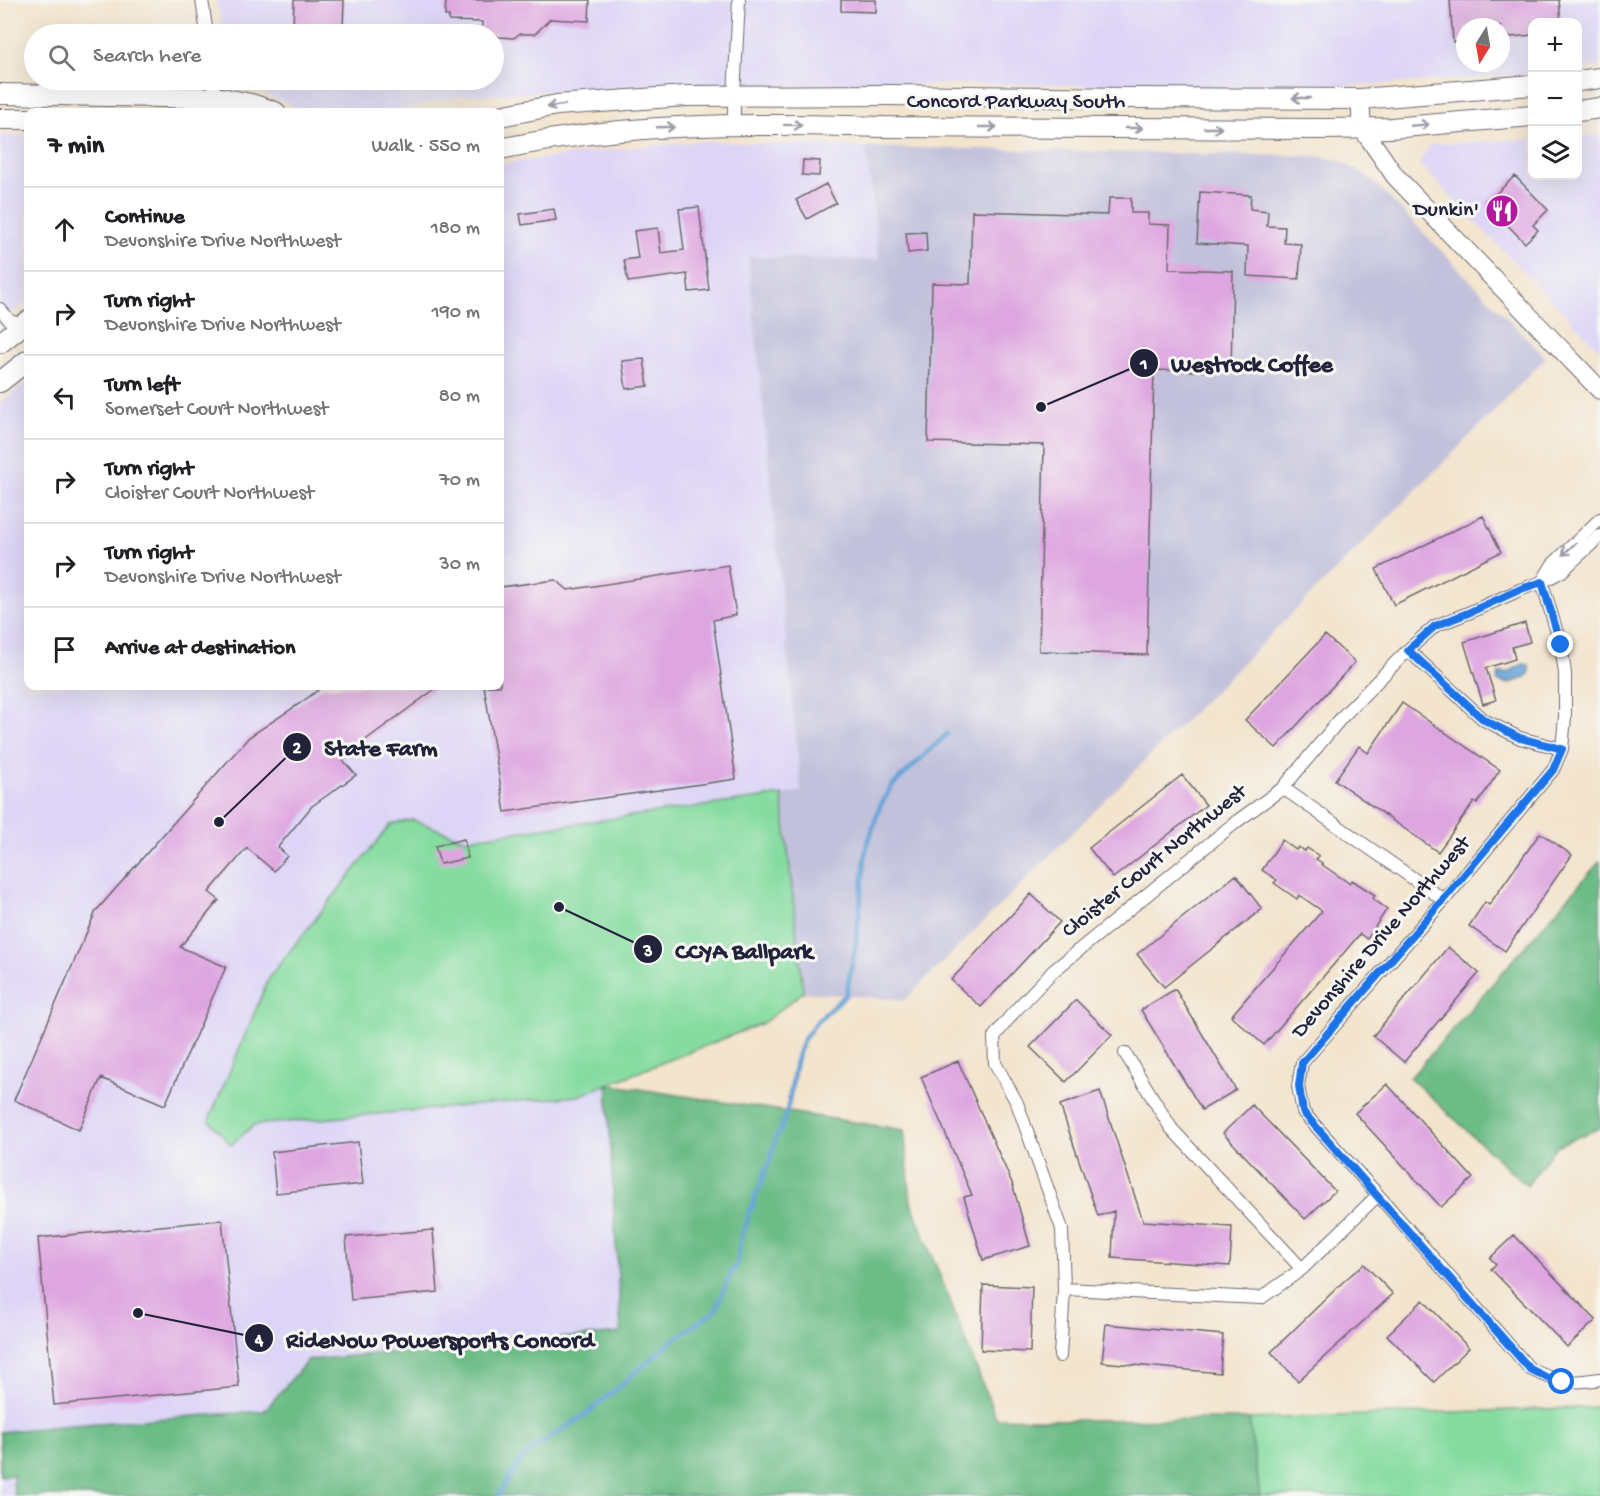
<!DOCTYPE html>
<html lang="en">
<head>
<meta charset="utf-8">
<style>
	:root { --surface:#fff; --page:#f2f2f2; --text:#202124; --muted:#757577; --line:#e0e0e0 }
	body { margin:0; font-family:"Gochi Hand",sans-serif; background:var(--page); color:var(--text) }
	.controls { position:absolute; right:18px; top:18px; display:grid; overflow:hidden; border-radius:12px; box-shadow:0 6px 24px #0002 }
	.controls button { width:54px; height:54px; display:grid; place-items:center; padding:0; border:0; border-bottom:2px solid var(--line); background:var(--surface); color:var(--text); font:30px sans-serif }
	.compass { position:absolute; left:1456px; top:18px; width:54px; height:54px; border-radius:50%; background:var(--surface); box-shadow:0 6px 24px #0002; rotate:191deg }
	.stop { position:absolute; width:18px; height:18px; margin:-14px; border:4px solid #1a73e8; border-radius:50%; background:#fff }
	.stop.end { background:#1a73e8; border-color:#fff; box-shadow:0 2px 6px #0008 }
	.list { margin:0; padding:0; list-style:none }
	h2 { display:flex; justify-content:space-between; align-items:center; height:78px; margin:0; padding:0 24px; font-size:26px }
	h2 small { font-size:20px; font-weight:400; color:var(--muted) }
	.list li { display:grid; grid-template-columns:39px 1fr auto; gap:18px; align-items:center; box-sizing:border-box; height:84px; padding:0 24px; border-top:2px solid var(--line) }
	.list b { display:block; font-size:22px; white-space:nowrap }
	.list p { margin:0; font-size:20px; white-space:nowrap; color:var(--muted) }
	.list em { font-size:20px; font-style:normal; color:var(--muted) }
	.icon { flex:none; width:33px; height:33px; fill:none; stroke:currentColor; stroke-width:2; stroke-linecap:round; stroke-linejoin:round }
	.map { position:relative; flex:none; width:1600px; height:1496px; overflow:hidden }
	.search { position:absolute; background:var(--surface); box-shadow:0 6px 24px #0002; left:24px; top:24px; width:480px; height:66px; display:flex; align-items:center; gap:15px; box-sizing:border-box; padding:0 21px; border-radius:33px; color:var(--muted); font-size:22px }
	.panel { position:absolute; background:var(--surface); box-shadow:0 6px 24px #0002; left:24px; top:108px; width:480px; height:582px; border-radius:12px }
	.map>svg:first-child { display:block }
	.built { fill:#ddd5f6; fill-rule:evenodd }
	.industrial { fill:#c2c1dc }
	.green { fill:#86dca0; stroke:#547f6e; stroke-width:1.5 }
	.forest { fill:#6cbc86; stroke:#476f60; stroke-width:1.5 }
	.water { fill:#63a3d6; stroke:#426288; stroke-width:1.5 }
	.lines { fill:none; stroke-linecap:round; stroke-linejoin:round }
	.stream { stroke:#63a3d6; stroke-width:4.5 }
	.building { fill:#dea6e0 }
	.street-casing { stroke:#6b666e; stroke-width:14 }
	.secondary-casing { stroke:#6b666e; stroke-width:20 }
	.primary-casing { stroke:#6b666e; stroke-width:22 }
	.street { stroke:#fff; stroke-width:12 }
	.secondary { stroke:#fff; stroke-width:18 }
	.primary { stroke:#fff; stroke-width:20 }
	.oneway { stroke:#9c9ca7 }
	.route { stroke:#1a73e8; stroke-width:8 }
	.labels { text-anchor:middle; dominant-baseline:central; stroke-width:6; stroke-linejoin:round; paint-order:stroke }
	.street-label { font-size:22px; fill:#22223b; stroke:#f6f6f2 }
	.poi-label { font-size:22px; fill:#22223b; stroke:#f6f6f2; text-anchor:end }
	.leader { fill:none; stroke:#22223b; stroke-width:2 }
	.callout-dot { fill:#22223b; stroke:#f6f6f2; stroke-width:2 }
	.mark-label { font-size:18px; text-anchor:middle; font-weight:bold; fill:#fff }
	.callout-label { font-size:24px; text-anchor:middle; font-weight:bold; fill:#22223b; stroke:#f6f6f2; stroke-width:6; stroke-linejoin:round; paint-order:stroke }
</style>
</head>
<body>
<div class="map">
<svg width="1600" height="1496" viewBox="0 0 1600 1496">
	<rect width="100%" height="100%" fill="#f6f6f2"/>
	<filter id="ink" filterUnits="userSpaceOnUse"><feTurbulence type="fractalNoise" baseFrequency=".0167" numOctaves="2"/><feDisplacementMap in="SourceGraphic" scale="12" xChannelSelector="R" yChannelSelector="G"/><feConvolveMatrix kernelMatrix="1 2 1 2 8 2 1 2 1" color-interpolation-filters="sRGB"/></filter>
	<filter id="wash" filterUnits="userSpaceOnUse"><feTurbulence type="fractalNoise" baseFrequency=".008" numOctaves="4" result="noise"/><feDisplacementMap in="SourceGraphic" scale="24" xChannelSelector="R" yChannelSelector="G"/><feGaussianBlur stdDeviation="1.35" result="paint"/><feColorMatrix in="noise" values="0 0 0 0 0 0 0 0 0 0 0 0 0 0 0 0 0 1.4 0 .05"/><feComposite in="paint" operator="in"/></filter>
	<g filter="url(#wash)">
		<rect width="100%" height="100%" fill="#f3e4cd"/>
		<path class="built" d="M216,0H1600V67L1578,70V22H1532V74L1386,84L1238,89L1022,84L641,87L457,96L396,112H315L298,108L253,88L246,80H494V34H224ZM1465,27H1501V63H1465Z
			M0,135L28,136V301L0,322Z
			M1600,135V350L1419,164L1430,144L1532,139V176H1578V136Z
			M700,141L866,147L879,261L748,257L801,792L464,839L413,820L231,1145L253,1125L578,1096L607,1084L621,1333L308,1360L264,1411L71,1425L0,1432V403L28,380V686H500V164L619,149Z
			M13,1475L14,1496H0V1476Z"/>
		<path class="industrial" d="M866,147L1319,156L1341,161L1372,180L1546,358L1456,450L905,1000L803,992L782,795L801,791L748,257L879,260Z"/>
		<path class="green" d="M782,795L803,992L763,1023L578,1096L254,1125L231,1145L209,1120L270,976L391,824L413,820L465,839Z
			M1600,1407V1496H1260L1249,1419Z"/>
		<path class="forest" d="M1600,861V1128L1556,1146L1527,1186L1410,1078Z
			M607,1084L904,1130L911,1202L996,1418L1067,1420L1249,1419L1260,1496H14L13,1475L0,1476V1432L71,1425L264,1411L308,1360L621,1333Z"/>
		<path class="water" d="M1523,664L1529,665L1530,672L1525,678L1507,684L1497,681L1499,673H1507Z"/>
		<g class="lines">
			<path class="stream" d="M498,1496L521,1460L530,1451L588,1413L673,1340L715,1311L732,1270L734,1271L737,1265L742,1232L747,1223L749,1211L753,1206L755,1195L759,1190L766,1169L769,1164L776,1137L780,1132L788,1106L796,1061L803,1040L818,1020L846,995L856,943L866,849L880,806L892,786L947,734"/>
		</g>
		<g id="blocks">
			<path class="building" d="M294,0H344L343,29L293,27Z
				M446,0H590L589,21L550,19L535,34H519L514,38L499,37L495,34L482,33V22L449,21V16H445Z
				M841,0H876V12L841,11Z
				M1450,0H1559L1561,22H1533V35L1501,38V27H1465V41L1453,42Z
				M803,160L820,161L819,176L802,175Z
				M1515,176L1548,210L1533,225L1538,230L1525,243L1486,203Z
				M826,184L836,203L807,219L796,200Z
				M1200,192L1251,195L1250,209L1268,211L1267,226L1285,227L1284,243L1301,244L1299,279L1247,276L1248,246L1197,243Z
				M1109,198H1131V213H1148V224L1170,225L1169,269L1233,271L1231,372L1154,370L1147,655L1039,651L1044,445L928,442L932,283L970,284L972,211L1108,215Z
				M699,207L709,290L689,292L687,274L628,282L624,260L638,258L634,231L658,228L661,253L684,250L679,209Z
				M554,209L556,220L522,225L520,214Z
				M926,232L927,251L908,253L906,233Z
				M644,359L648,386L626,389L622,361Z
				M1483,516L1501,552L1394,605L1376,569Z
				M728,565L736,615L713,620L736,779L505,812L484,686H500V587L556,580L568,590Z
				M1525,623L1530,642L1512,647L1515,659L1486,668L1496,700L1483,704L1464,642Z
				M1325,635L1355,662L1276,748L1245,720Z
				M324,686H439L341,758L356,775L312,806L278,847L287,856L274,871L247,848L209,892L219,900L180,947L226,967L165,1105L101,1078L79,1130L14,1100L96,911L249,737L299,704Z
				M1402,703L1500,770L1477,804L1474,802L1438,852L1335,780L1359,746L1368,753Z
				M1182,775L1206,805L1113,878L1089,848Z
				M1540,833L1572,855L1505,951L1469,926L1485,902L1489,905Z
				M464,839L468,858L440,864L435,846Z
				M1282,840L1296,850L1298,847L1305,851L1307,848L1319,856L1316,859L1322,863L1321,864L1349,883L1352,880L1375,895L1373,899L1387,909L1367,939L1360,934L1264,1045L1231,1016L1322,911L1299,895L1297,899L1274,883L1277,880L1262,870Z
				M1236,875L1262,909L1164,987L1137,954Z
				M1031,894L1060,922L981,1007L951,980Z
				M1448,947L1479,973L1404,1062L1373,1036Z
				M1175,989L1236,1090L1202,1110L1141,1010Z
				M1076,1000L1112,1035L1066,1082L1030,1047Z
				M958,1061L1012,1183L1030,1246L983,1260L964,1197L972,1195L921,1077Z
				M1387,1084L1473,1178L1441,1207L1355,1113Z
				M1100,1091L1143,1221L1232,1227L1230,1266L1112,1258L1114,1211L1098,1216L1060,1105Z
				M1252,1105L1335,1191L1305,1219L1223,1133Z
				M358,1142L363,1184L276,1193L272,1152Z
				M222,1220L239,1387L54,1405L38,1238Z
				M433,1230L438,1292L351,1300L346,1237Z
				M1514,1235L1596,1320L1567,1347L1491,1269L1496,1264L1490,1258Z
				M1364,1264L1393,1294L1298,1381L1271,1352L1345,1280Z
				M983,1285L1032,1287L1030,1352L981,1350Z
				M1423,1300L1469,1348L1434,1382L1387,1335Z
				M1106,1324L1223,1335L1220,1373L1102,1362Z"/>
		</g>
	</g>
	<g filter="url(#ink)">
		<use href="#blocks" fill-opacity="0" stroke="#6b666e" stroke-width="1.5"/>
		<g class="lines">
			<defs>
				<path id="street" d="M202,0L207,34
					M213,80L216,112
					M734,126V96L739,0
					M0,309L10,321L22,325
					M1542,582L1561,646L1565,673V717L1562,749L1553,770L1444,900L1302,1063L1298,1086L1303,1112L1378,1195L1530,1369C1559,1383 1568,1384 1600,1379
					M1542,582L1553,564L1600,519
					M1408,650L1484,720L1520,738L1562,749
					M1283,788L1444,900
					M1125,1053L1171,1128L1302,1269
					M1064,1289L1261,1298L1302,1269L1378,1195
					M1060,1356L1064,1289L1062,1229L1017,1103L995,1063L994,1037L1013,1013L1052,972L1236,822L1283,788L1342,717L1408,650L1435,626L1468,613L1522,589L1542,582L1562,571L1600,536"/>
				<path id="secondary" d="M1360,99L1362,128L1395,176L1600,390"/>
				<path id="primary" d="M1578,81L1600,78
					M0,94L221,98L251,104L275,112
					M1578,111L1600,108
					M500,116L557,105L686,96L887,95L1128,98L1360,99L1532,85
					M0,119H28
					M500,149C591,129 686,124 780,125C815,125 849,126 884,127C1031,127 1178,128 1325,129L1391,128L1532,116
					M0,343L28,321
					M0,382L28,360"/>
			</defs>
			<use href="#street" class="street-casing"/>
			<use href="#secondary" class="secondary-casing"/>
			<use href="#primary" class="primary-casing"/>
			<use href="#street" class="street"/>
			<use href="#secondary" class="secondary"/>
			<use href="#primary" class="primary"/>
		</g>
		<defs><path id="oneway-shaft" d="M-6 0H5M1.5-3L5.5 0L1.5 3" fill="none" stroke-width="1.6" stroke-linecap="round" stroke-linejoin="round" transform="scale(1.5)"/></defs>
		<g class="oneway">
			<use href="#oneway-shaft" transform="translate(1301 98) rotate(-180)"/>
			<use href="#oneway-shaft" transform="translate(556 106) rotate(172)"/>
			<use href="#oneway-shaft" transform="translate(793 125) rotate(1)"/>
			<use href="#oneway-shaft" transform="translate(1420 125) rotate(-5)"/>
			<use href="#oneway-shaft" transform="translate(666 127) rotate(-2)"/>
			<use href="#oneway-shaft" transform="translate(988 127)"/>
			<use href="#oneway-shaft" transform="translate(1134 128)"/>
			<use href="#oneway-shaft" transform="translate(1213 128)"/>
			<use href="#oneway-shaft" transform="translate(1569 549) rotate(137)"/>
		</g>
	</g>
	<g class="lines" filter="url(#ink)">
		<path class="route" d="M1561,645L1542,582L1521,589L1468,613L1435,626L1408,650L1484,720L1520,738L1562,749L1553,770L1443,900L1302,1063L1299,1086L1303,1112L1530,1369L1550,1379L1562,1382"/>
	</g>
	<defs>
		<symbol id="restaurant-disc" viewBox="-11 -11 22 22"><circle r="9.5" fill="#b5179e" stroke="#f6f6f2"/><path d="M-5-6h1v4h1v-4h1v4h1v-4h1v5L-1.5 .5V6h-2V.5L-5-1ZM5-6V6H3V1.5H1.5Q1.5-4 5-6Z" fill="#fff"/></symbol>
	</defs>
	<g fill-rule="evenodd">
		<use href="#restaurant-disc" x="1483" y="192" width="38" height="38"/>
	</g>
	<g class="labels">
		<g class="street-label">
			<text x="1016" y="103">Concord Parkway South</text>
			<text transform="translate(1155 862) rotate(-39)">Cloister Court Northwest</text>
			<text transform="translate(1382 938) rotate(-49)">Devonshire Drive Northwest</text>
		</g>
		<g class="poi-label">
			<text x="1479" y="211">Dunkin'</text>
		</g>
	</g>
	<path class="leader" d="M1041 407L1144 363M219 822L297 747M559 907L648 949M138 1313L259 1338"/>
	<g class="callout-dot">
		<circle cx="1041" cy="407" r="6"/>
		<circle cx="219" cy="822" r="6"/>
		<circle cx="559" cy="907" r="6"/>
		<circle cx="138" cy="1313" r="6"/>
		<circle cx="1144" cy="363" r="15"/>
		<circle cx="297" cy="747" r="15"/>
		<circle cx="648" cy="949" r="15"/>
		<circle cx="259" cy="1338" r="15"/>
	</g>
	<g class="mark-label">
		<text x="1144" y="369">1</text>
		<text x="297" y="753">2</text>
		<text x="648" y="956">3</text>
		<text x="259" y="1345">4</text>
	</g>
	<g class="callout-label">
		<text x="1252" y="371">Westrock Coffee</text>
		<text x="381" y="755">State Farm</text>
		<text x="744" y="958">CCYA Ballpark</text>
		<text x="440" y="1347">RideNow Powersports Concord</text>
	</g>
</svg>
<div class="controls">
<button>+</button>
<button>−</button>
<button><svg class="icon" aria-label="layers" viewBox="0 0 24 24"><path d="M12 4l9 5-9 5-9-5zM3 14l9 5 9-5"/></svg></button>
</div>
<svg class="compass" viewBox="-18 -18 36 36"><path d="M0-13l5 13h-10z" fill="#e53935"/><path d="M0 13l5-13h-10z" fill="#757577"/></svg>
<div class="stop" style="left:1562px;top:1382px"></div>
<div class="stop end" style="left:1561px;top:645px"></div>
<div class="search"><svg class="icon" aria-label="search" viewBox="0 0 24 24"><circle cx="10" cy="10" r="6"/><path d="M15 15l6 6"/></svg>Search here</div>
<section class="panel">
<h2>7 min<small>Walk · 550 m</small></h2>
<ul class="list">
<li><svg class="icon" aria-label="ahead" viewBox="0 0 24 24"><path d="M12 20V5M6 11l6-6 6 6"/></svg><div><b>Continue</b><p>Devonshire Drive Northwest</p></div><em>180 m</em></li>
<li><svg class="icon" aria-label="right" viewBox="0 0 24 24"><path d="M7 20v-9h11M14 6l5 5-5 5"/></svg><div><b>Turn right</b><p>Devonshire Drive Northwest</p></div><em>190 m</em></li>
<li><svg class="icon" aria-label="left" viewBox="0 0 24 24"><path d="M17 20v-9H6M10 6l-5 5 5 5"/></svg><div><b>Turn left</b><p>Somerset Court Northwest</p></div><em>80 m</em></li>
<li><svg class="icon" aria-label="right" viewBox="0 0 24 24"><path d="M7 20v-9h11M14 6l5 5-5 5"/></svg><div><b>Turn right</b><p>Cloister Court Northwest</p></div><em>70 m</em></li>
<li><svg class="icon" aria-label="right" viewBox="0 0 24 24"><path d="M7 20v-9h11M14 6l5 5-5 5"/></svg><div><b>Turn right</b><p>Devonshire Drive Northwest</p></div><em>30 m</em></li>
<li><svg class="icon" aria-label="arrive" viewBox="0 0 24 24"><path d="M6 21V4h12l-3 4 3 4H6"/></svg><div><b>Arrive at destination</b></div></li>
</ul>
</section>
</div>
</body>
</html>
